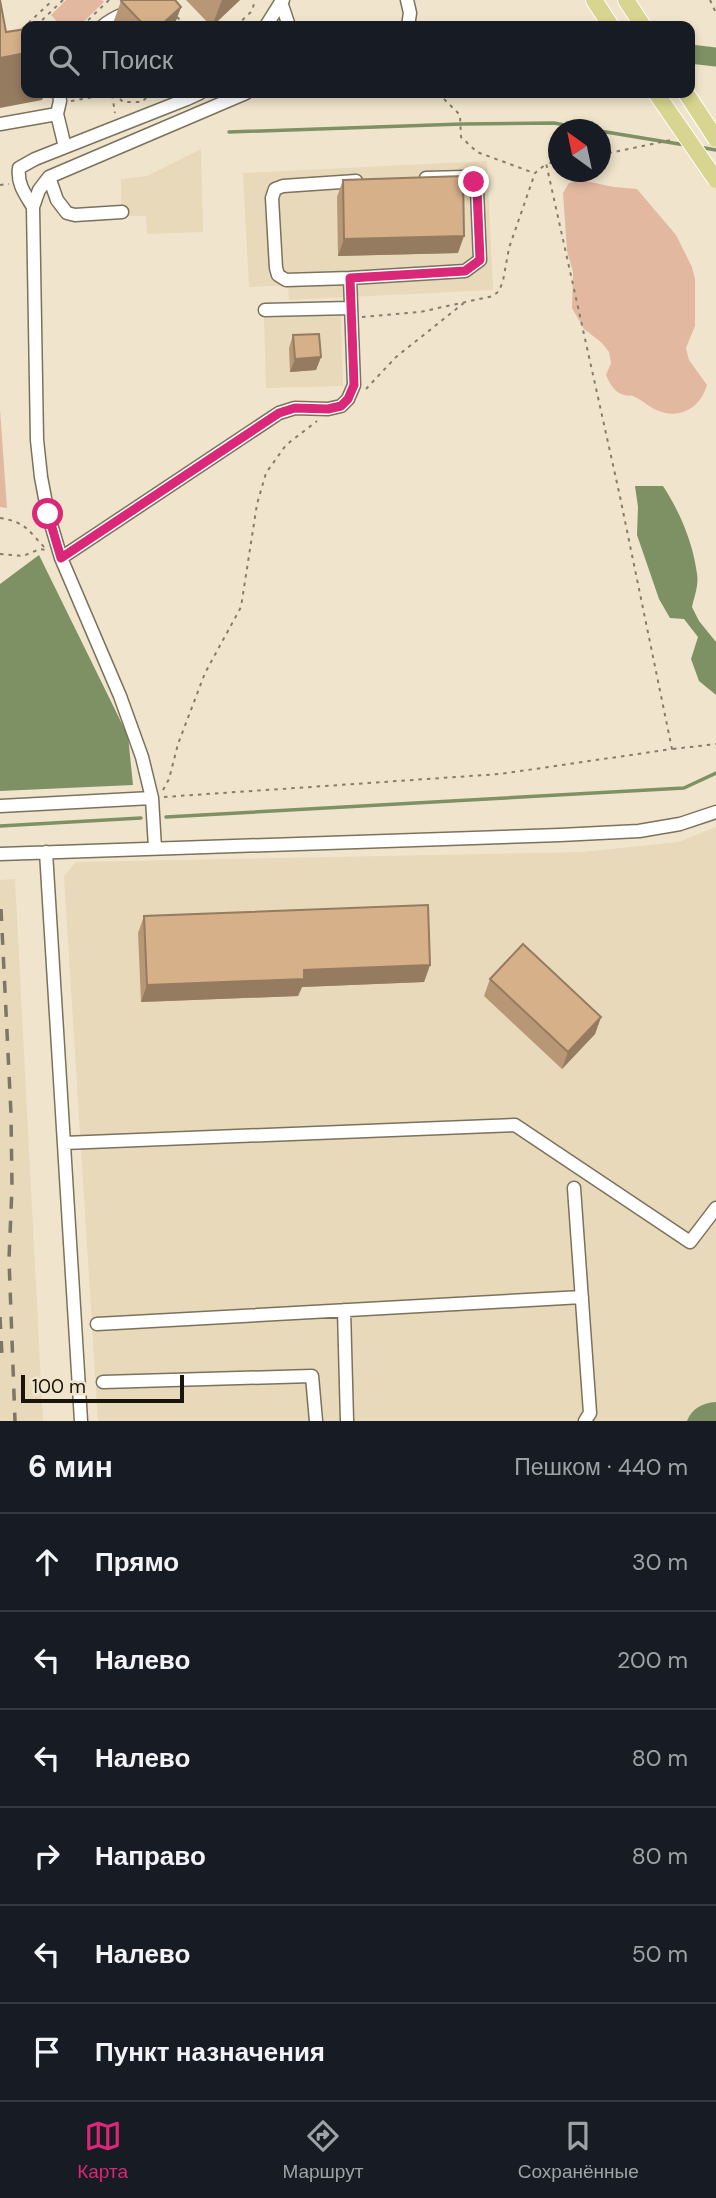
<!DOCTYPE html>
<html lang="ru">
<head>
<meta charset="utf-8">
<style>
	:root { --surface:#171b24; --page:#20242c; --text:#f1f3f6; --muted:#9ea1a6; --line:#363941; --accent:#db2777 }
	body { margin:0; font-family:"DM Sans",sans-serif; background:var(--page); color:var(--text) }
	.compass { position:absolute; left:548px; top:119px; width:63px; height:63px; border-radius:50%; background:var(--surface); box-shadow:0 4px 10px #0003; rotate:327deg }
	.scale { position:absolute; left:21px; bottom:18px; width:163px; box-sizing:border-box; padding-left:7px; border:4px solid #19150c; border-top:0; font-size:19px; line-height:24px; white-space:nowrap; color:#19150c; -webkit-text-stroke:5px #f0e5cc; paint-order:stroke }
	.stop { position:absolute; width:21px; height:21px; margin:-16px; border:5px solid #db2777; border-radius:50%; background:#fff }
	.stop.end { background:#db2777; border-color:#fff; box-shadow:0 2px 7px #0008 }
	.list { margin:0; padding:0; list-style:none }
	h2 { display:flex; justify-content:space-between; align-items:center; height:91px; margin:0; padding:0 28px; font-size:30px }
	h2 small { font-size:23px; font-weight:400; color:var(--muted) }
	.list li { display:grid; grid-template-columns:46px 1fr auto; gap:21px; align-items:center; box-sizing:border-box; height:98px; padding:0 28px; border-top:2px solid var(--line) }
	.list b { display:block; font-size:26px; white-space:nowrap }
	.list em { font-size:23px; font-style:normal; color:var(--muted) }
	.icon { flex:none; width:38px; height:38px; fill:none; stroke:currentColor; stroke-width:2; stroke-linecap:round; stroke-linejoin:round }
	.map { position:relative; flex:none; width:716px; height:1421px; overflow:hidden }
	.search { position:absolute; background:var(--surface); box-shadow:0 4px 10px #0003; left:21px; right:21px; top:21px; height:77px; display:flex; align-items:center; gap:18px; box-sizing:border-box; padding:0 24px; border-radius:14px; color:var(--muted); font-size:26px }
	.sheet { height:679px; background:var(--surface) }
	nav { display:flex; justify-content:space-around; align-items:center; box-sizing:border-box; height:98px; border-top:2px solid var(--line); background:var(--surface); font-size:19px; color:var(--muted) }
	nav a { display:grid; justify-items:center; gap:4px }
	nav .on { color:var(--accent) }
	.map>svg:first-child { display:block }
	.built { fill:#e7d9b9 }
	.green { fill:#e3b8a1 }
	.water { fill:#7d9164 }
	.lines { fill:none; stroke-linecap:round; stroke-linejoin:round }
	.stream { stroke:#7d9164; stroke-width:3.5 }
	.river { stroke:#7d9164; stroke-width:19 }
	.minor-casing { stroke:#7b725b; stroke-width:15 }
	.major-casing { stroke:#fff; stroke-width:18 }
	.path { stroke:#857d6c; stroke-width:2; stroke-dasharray:3.5 5; stroke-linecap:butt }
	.minor { stroke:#fff; stroke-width:12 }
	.major { stroke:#d7d58f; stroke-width:16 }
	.rail { stroke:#7d7565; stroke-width:3.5; stroke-dasharray:12 12; stroke-linecap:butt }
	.major-bridge-casing { stroke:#fff; stroke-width:18; stroke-linecap:butt }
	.major-bridge { stroke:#d7d58f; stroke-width:16 }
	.wall { fill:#b79775 }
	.shaded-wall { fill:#957b5f }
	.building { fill:#d5b088; stroke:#957b5f; stroke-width:2 }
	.route { stroke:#db2777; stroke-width:9 }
</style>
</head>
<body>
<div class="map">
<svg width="716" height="1421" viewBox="0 0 716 1421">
	<rect width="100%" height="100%" fill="#f0e5cc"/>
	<path class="built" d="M201,149L203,232L147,234L146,216H121V179L147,176Z
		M487,161L493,290L289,300L288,285L249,287L243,173Z
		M341,315L343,386L266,388L264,318Z
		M716,827V1421H98L64,876L76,862L582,852L678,842Z
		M15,879L43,1421H0V880Z"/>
	<path class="green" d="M66,0H102L104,2L79,26H61L51,15Z
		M581,180L614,187L637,189L676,235L692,267L695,279V326L686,348L689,360L707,385C700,409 678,421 654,409C648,406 642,400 635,397C628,394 631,397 624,395C614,392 610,384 606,375L611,363L609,352L602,343L584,329L572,308L573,272L567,251L563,193L569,183Z
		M0,409L7,508L0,507Z"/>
	<path class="water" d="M635,486H663C680,512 693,543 697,574C699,585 694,597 692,607L699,621L716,642V695L699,681L691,659L698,637L684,619L670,618L659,599L637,535L638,507Z
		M39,555L128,736L133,785L0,791V584Z
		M716,1402V1421H687C692,1408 703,1403 716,1402Z"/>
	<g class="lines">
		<path class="stream" d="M600,131L685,145
			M229,132L462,124L554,123L591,130
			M699,147L716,150
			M166,817L684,788L716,773
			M0,826L141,818"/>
		<path class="river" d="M690,54L716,57"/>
		<defs>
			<path id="minor" d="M283,0L281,2L289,26
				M407,0L410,13L408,26
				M103,26C117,13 135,13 148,0
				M266,26L281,2
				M57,114L60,101L59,93
				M0,124L57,114L65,147
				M49,177L57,200L67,213L75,215L122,212
				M33,207L39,190L49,177L246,93
				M350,278L286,280L278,275L276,268L272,198L275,189L283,186L356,181
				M265,310L350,308
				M61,558L279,413L295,408L328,409L341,406L348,399L354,385L350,278L465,271L480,260L477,190L474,182L465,177L426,178
				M0,806L152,798
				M155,848L152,798L142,757L120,696L61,558L48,514L41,477L37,440L33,207C25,194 17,184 19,168L35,159L187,99L200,93
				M46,852L81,1421
				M0,854L560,835L639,831L680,824L716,812
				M64,1143L515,1125L690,1242L716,1208
				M574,1188L590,1413L585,1421
				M344,1310L347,1421
				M97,1324L582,1297
				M103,1382L312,1376L316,1421"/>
			<path id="major" d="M594,0L611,26
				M626,0L643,26"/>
		</defs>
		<use href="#minor" class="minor-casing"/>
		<use href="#major" class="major-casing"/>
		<path class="path" d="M710,0L716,13
			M177,17L186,26
			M36,26L63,0
			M82,26L109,0
			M236,26L252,11L255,0
			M22,29L53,0
			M114,93L123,102H142L151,93
			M438,93L460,115L461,137L477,152L534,173
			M89,98L94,93
			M71,101L112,94L115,113
			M600,155L671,140
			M0,185L9,184
			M362,317L420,312L493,296L499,291L503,281L509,248L535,173L546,164
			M366,389L396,357L465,302
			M0,518C27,522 29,532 46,549
			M0,554L23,556L40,549L47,550
			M673,749L716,744
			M163,790L169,779L178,744L205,673L241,607L257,504L266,473L286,445L317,421
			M164,797L500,774L672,749L619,492L546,163H558"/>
		<use href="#minor" class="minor"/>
		<use href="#major" class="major"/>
		<path class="rail" d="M1,909L11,1114L12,1187L9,1259L15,1421
			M0,1317L2,1356"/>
		<defs>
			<path id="major-bridge" d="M656,93L716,180
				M686,93L716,139"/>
		</defs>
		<use href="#major-bridge" class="major-bridge-casing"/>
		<use href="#major-bridge" class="major-bridge"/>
	</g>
	<path class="wall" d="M186,0H240L213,26H211Z
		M121,1L181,7L174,26H112Z
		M343,180L458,253L338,256L337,197Z
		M293,335L321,357L316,370L290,372L289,348Z
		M144,916L430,965L424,982L302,987L298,996L141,1002L138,933Z
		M490,979L601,1017L595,1034L562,1069L484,996Z"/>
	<path class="shaded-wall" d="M222,0H240L212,26Z
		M181,7L174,26H160Z
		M26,53V93H45L42,100L0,108V58Z
		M464,236L458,253L338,256L344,239Z
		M321,357L316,370L290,372L295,359Z
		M430,965L424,982L302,987L298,996L141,1002L147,985L304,970Z
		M601,1017L595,1034L562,1069L568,1052Z"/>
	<path class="building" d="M0,0L6,32L26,29V53L0,58Z
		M122,0H175L181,7L160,26H145L121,1Z
		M57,23L58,26H40Z
		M463,176L464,236L344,239L343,180Z
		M319,334L321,357L295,359L293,335Z
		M428,905L430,965L304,970V979L147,985L144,916Z
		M523,944L601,1017L568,1052L490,979Z"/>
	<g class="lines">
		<path class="route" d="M48,514L61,558L279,413L295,408L328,409L341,406L348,399L354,385L350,278L465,271L480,260L477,190L474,182"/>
	</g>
</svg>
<svg class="compass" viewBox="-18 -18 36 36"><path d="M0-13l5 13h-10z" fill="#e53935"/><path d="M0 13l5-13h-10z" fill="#9ea1a6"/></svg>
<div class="scale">100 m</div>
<div class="stop" style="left:48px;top:514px"></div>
<div class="stop end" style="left:474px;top:182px"></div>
<div class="search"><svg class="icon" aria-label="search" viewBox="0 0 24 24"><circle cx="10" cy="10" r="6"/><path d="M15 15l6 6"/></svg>Поиск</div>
</div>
<section class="sheet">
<h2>6 мин<small>Пешком · 440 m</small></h2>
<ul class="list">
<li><svg class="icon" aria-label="ahead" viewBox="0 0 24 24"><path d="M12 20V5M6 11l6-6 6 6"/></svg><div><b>Прямо</b></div><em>30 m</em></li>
<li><svg class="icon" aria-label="left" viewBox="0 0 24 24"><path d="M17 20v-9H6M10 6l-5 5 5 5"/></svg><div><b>Налево</b></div><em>200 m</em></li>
<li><svg class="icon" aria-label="left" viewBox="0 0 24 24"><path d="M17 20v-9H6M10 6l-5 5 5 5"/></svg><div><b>Налево</b></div><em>80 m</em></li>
<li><svg class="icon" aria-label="right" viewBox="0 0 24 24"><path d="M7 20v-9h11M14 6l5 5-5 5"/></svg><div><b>Направо</b></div><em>80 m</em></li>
<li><svg class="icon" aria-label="left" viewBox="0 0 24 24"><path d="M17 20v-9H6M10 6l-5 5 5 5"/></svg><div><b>Налево</b></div><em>50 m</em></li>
<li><svg class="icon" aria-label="arrive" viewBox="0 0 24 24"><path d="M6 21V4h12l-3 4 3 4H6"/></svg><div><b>Пункт назначения</b></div></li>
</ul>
</section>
<nav>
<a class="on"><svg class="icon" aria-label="map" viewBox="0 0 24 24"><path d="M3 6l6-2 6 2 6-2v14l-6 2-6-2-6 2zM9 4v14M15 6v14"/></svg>Карта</a>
<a><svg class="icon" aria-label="directions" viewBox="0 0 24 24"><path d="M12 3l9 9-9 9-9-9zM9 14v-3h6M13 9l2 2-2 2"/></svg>Маршрут</a>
<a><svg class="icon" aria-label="saved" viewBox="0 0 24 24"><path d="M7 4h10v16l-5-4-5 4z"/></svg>Сохранённые</a>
</nav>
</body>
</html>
